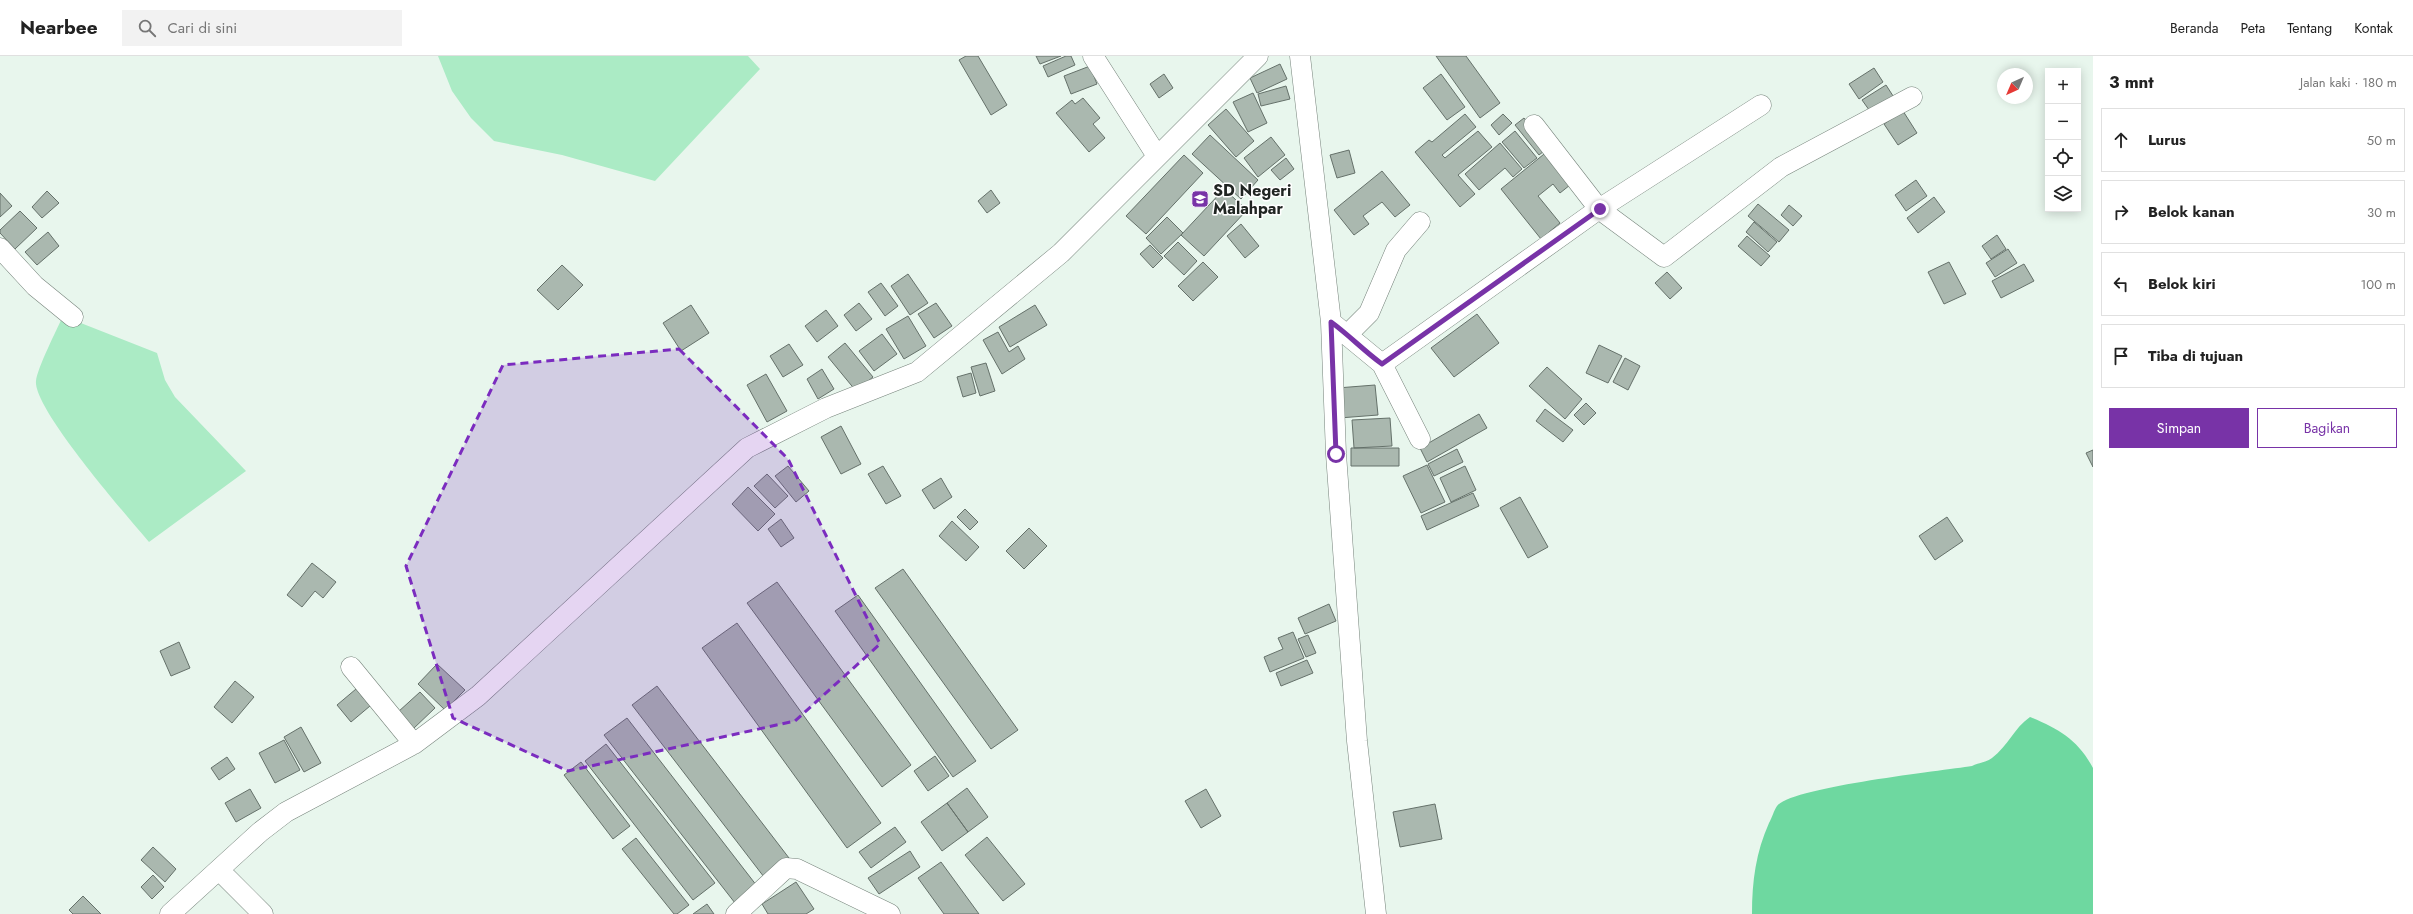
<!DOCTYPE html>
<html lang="id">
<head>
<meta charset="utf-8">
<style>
	:root { --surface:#fff; --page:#f2f2f2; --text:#222; --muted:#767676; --line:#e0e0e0; --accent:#7833a7 }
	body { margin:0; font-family:Jost,sans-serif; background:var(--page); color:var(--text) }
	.controls { position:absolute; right:12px; top:12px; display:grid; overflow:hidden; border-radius:0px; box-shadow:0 2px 10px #0003 }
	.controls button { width:36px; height:36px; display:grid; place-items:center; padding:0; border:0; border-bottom:1px solid var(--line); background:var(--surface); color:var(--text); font:20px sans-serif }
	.compass { position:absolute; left:1997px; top:12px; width:36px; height:36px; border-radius:50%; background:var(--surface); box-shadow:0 2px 10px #0003; rotate:224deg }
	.stop { position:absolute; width:12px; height:12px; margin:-9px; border:3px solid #7833a7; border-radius:50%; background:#fff }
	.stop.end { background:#7833a7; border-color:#fff; box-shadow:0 1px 4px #0008 }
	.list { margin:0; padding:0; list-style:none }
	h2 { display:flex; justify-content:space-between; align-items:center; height:52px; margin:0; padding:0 16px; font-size:17px }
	h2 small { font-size:13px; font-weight:400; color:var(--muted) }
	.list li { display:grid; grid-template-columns:26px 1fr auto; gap:12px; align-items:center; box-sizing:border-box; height:64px; margin:0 8px 8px; padding:0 8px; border:1px solid var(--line); border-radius:0px }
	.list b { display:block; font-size:15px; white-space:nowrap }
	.list em { font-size:13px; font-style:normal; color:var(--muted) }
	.actions { display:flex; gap:8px; padding:12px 16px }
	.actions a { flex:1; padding:9px 0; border:1px solid var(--accent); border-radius:0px; text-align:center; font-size:14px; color:var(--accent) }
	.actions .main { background:var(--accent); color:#fff }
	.icon { flex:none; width:22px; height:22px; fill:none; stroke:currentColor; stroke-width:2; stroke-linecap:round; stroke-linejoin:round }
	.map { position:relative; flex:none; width:2093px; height:858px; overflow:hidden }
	header { display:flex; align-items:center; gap:24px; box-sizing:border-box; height:56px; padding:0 20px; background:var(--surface); border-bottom:1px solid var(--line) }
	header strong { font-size:19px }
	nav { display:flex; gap:22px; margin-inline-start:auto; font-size:14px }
	.search { width:280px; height:36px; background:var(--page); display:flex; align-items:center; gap:10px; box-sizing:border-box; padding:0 14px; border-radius:0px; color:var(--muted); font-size:15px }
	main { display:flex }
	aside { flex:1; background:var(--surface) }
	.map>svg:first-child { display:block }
	.green { fill:#abebc5 }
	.water { fill:#6ed8a0 }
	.building { fill:#aab8af; stroke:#65716a }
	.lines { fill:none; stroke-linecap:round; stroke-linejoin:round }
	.minor-casing { stroke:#76837b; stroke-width:21 }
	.minor { stroke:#fff; stroke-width:20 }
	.route { stroke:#7833a7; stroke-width:5 }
	.marked { fill:#7b2cbf; fill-opacity:0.2; stroke:#7b2cbf; stroke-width:3; stroke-dasharray:8 5; stroke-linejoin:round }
	.labels { text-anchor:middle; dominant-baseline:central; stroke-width:3; stroke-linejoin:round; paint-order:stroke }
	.poi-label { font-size:16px; font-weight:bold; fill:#202522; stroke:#fff; text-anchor:start }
</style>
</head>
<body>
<header>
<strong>Nearbee</strong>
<div class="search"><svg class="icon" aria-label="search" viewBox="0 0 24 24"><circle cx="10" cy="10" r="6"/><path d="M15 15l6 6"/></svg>Cari di sini</div>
<nav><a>Beranda</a><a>Peta</a><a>Tentang</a><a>Kontak</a></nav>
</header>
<main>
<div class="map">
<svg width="2093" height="858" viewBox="0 0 2093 858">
	<rect width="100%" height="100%" fill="#e8f6ed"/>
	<path class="green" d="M438,0H748L760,13L655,125L562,99L494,85L471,62L452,35Z
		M63,260L157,297L165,324L175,341L246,415L149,486C128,461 33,353 36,325C37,313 57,273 63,260Z"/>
	<path class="water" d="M2030,661C2059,673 2078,684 2093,712V858H1752C1752,825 1756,796 1769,767C1772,762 1774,754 1777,750C1792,731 1940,715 1972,710C1978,707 1987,706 1992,702C2008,690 2014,672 2030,661Z"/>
	<path class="building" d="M966,0H978L1007,49L991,59L959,4Z
		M1036,0H1061L1040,8Z
		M1066,0H1071L1075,9L1048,21L1043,10Z
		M1436,0H1466L1500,47L1480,62Z
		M1280,8L1287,23L1257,37L1250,22Z
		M1090,10L1097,28L1071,38L1064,20Z
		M1874,12L1883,26L1859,43L1849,28Z
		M1164,18L1173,32L1159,42L1150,28Z
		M1441,18L1465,51L1447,64L1423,32Z
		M1886,29L1895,43L1872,58L1862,44Z
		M1286,30L1290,43L1261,50L1258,38Z
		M1253,37L1267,67L1248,76L1233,46Z
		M1083,42L1100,62L1093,68L1105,82L1089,96L1056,57L1072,44L1075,48Z
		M1226,53L1254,85L1236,101L1208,69Z
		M1903,55L1917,77L1898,89L1884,68Z
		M1465,58L1476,71L1442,99L1445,102L1478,75L1492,91L1458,119L1475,138L1460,151L1415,96L1429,84L1432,86Z
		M1503,58L1512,67L1499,79L1491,69Z
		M1524,62L1548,92L1539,99L1515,69Z
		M1515,75L1537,102L1524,112L1502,86Z
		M1210,79L1258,124L1241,143L1192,98Z
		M1271,81L1285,99L1258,121L1244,102Z
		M1500,87L1522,113L1513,121L1505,112L1479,134L1465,118Z
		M1349,94L1355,117L1337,122L1330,99Z
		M1549,94L1575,125L1560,137L1553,128L1538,140L1560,167L1541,183L1501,133Z
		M1184,99L1203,117L1146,178L1126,160Z
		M1286,102L1294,113L1280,124L1271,114Z
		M1382,115L1410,149L1395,161L1382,146L1363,160L1369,168L1354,179L1334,154Z
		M1916,124L1927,140L1906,155L1895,139Z
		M1224,133L1247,154L1204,200L1181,179Z
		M991,134L1000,147L987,157L978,145Z
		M47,135L59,147L42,162L32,151Z
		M0,137L12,150L0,161Z
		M1934,141L1945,156L1918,177L1907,162Z
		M1758,148L1789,174L1779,186L1748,160Z
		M1789,149L1802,160L1793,170L1781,159Z
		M20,155L37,172L15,193L0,177V174Z
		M1167,161L1183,177L1161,198L1146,182Z
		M1754,166L1777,186L1768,196L1746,176Z
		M1241,168L1259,190L1245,202L1227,180Z
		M48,176L59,190L37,209L25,196Z
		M1997,179L2006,193L1991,203L1982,190Z
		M1747,180L1770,200L1761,210L1738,190Z
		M1178,186L1197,205L1184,219L1164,200Z
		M1150,189L1163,202L1153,212L1140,198Z
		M2008,193L2017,207L1995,221L1986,207Z
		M1203,206L1218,221L1193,245L1178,230Z
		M1949,206L1966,238L1944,248L1928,216Z
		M2024,208L2034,225L2001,242L1992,225Z
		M562,209L583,229L558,254L537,234Z
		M1667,216L1682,232L1670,243L1655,227Z
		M908,218L928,247L910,259L891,230Z
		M881,227L898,250L885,260L868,236Z
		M859,247L872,263L856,275L844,259Z
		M936,247L952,270L934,282L918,258Z
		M691,249L709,277L681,295L663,267Z
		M1035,249L1047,269L1010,291L999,271Z
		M826,254L838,270L817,286L805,270Z
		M1477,258L1499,287L1454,321L1431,292Z
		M908,260L926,290L904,303L886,273Z
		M998,276L1009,296L1018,290L1025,303L1002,318L983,284Z
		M882,278L897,298L874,315L859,295Z
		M845,287L873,321L856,335L828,301Z
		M789,288L803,309L783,321L770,300Z
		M1599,289L1622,300L1608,327L1586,317Z
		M1625,302L1640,310L1628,334L1613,326Z
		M986,307L995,335L980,340L971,311Z
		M1547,311L1582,343L1565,363L1529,330Z
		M822,313L834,333L818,343L807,323Z
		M971,317L976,337L963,341L957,321Z
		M766,318L787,355L767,366L747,329Z
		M1375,329L1378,359L1339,362L1337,332Z
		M1586,347L1596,357L1584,369L1574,359Z
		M1545,353L1573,374L1563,386L1536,365Z
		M1479,358L1487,372L1427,406L1420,392Z
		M1390,362L1392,390L1354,392L1352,364Z
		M841,370L861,408L841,418L821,381Z
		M1351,392H1399V410H1351Z
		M1457,393L1463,406L1434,420L1428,408Z
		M2093,394V411L2086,397Z
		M1427,409L1445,446L1421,457L1403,420Z
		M788,410L809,435L796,446L775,420Z
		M883,410L901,440L886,448L868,418Z
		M1465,410L1476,434L1451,446L1440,422Z
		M767,418L788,440L775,452L754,430Z
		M941,422L952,441L934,453L922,434Z
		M748,431L775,458L758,475L732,448Z
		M1473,437L1479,450L1427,474L1421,460Z
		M1520,441L1548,491L1528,502L1500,452Z
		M965,453L978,466L970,474L957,461Z
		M1947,461L1963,485L1935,504L1919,480Z
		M781,463L794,482L781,491L768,473Z
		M952,465L979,491L966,505L939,480Z
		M1029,472L1047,490L1024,513L1006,495Z
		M312,507L336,526L323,542L315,535L302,551L287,539Z
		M903,513L1018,674L991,693L875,532Z
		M777,526L911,709L882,731L747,547Z
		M858,539L976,705L953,721L835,555Z
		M1329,548L1336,565L1305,578L1298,562Z
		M737,567L881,767L847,792L702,592Z
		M1293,576L1304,602L1270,616L1264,601L1283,593L1278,582Z
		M1308,579L1316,597L1306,601L1298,583Z
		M179,586L190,612L171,620L160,595Z
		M1307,604L1313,617L1281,630L1276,617Z
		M437,608L465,634L445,654L418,628Z
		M235,625L254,641L232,667L214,651Z
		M657,630L789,802L764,821L632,649Z
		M356,633L370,650L351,666L337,649Z
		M420,636L435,652L413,673L398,656Z
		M627,662L757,830L735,847L604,679Z
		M301,671L321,707L304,716L284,681Z
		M284,684L300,714L275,727L259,697Z
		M606,688L715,827L693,844L585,705Z
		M935,700L949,720L928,735L914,715Z
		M227,701L235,713L219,724L211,712Z
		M581,706L630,770L613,783L564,719Z
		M967,732L988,761L968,776L947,747Z
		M250,733L261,752L236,766L225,747Z
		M1206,733L1221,760L1201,772L1185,745Z
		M947,747L968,776L942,795L921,766Z
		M1435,748L1442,783L1400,791L1393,756Z
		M895,771L906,786L871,812L859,796Z
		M987,781L1025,828L1003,845L965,799Z
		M636,782L689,849L677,858H674L622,793Z
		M153,791L176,813L165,826L141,804Z
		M910,795L920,811L879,838L868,822Z
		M941,806L979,858H944L918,822Z
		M153,819L164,831L152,843L141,831Z
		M796,826L814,853L806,858H768L762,848Z
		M83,840L101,858H73L69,854Z
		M707,848L714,858H693Z"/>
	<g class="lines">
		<defs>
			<path id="minor" d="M1093,0L1157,100
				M1300,0L1331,266L1336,398L1357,685L1376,858
				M1534,69L1599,153L1664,201L1781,111L1912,41
				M0,192L35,230L73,261
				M1331,266L1382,308L1599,153L1761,49
				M1348,278L1369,257L1396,194L1420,166
				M1382,308L1420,383
				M351,611L414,688
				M219,814L263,858
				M170,858L260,776L286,756L414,688L478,640L747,392L826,352L917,316L1061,197L1258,0
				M736,858L786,812L797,813L890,858"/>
		</defs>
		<use href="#minor" class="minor-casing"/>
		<use href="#minor" class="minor"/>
	</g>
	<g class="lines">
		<path class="route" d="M1336,398L1331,266C1349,279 1364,295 1382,308L1600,153"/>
	</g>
	<path class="marked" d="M679,293L788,403L880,588L795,665L568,715L453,662L406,510L503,309Z"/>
	<defs>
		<symbol id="school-square" viewBox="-11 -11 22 22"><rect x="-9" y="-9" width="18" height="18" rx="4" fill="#7833a7" stroke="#fff"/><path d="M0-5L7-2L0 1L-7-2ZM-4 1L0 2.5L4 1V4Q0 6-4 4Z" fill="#fff"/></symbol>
	</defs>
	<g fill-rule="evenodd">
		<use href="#school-square" x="1190" y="133" width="20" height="20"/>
	</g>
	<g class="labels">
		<g class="poi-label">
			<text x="1213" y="134">SD Negeri<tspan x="1213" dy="18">Malahpar</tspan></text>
		</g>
	</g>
</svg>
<div class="controls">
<button>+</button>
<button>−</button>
<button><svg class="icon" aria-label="locate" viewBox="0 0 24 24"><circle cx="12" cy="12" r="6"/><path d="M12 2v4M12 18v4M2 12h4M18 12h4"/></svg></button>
<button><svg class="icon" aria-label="layers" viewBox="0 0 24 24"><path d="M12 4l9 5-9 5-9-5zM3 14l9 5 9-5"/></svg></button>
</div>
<svg class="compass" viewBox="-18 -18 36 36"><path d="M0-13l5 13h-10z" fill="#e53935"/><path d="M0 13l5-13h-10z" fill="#767676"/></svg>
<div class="stop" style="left:1336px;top:398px"></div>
<div class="stop end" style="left:1600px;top:153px"></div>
</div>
<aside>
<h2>3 mnt<small>Jalan kaki · 180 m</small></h2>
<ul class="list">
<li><svg class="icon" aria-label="ahead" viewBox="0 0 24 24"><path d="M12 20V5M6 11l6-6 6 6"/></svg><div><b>Lurus</b></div><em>50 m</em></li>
<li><svg class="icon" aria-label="right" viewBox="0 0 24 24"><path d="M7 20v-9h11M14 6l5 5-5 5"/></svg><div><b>Belok kanan</b></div><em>30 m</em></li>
<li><svg class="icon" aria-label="left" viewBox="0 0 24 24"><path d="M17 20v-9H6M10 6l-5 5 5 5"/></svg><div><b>Belok kiri</b></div><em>100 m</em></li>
<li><svg class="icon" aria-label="arrive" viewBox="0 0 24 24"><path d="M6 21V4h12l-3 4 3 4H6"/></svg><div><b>Tiba di tujuan</b></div></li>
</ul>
<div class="actions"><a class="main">Simpan</a><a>Bagikan</a></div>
</aside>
</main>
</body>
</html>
